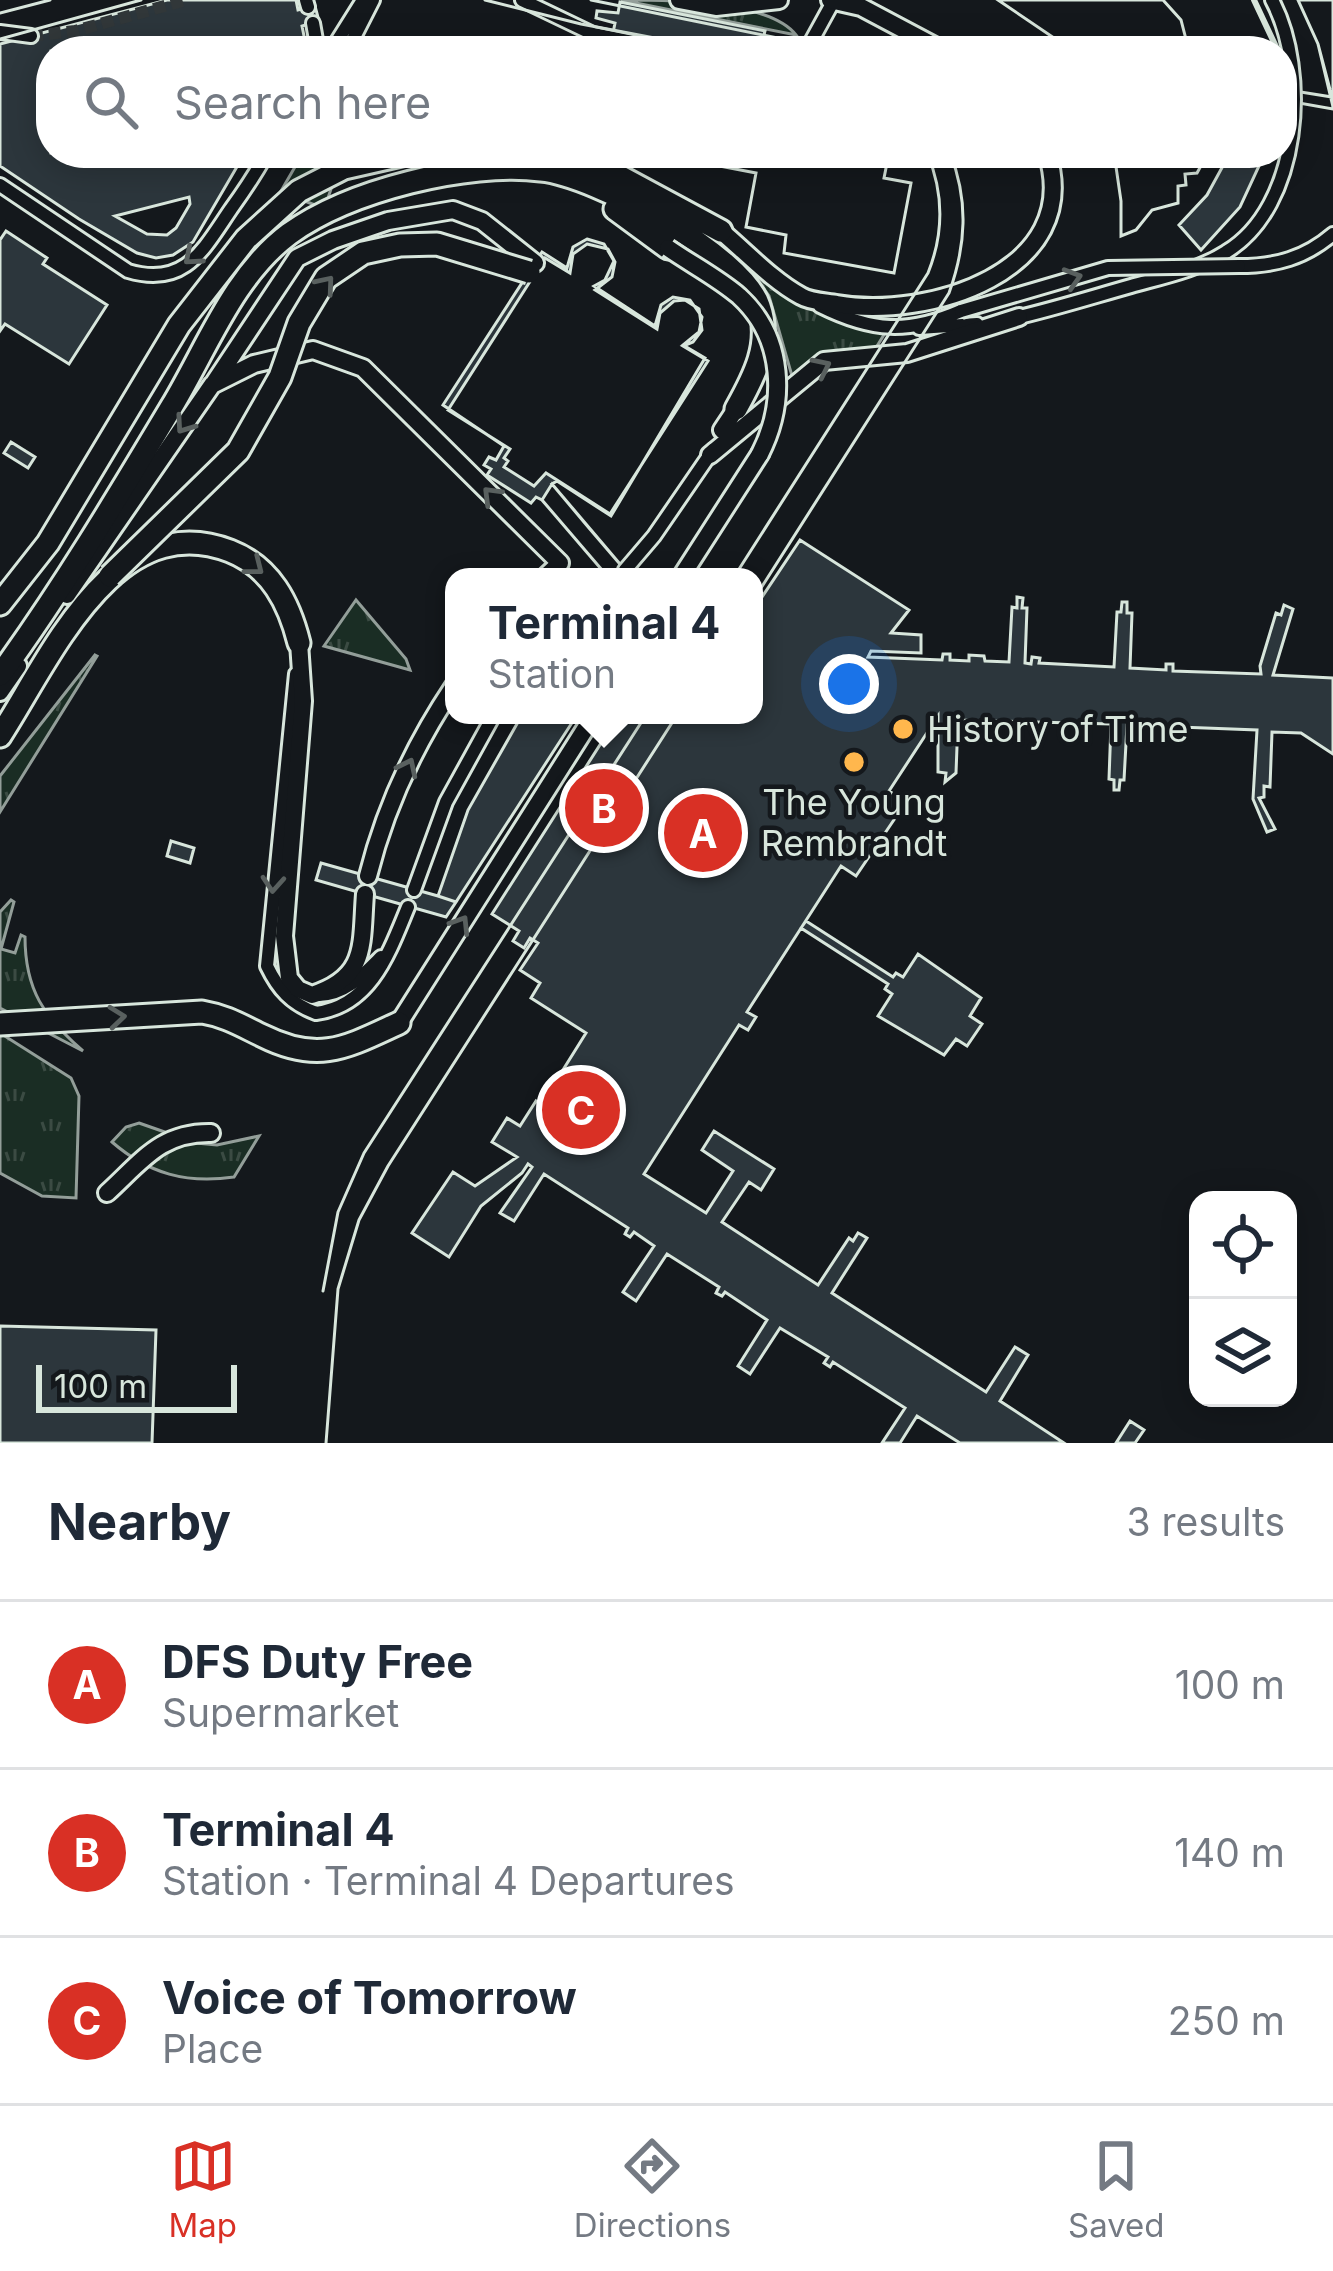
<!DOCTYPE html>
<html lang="en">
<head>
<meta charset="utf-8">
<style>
	:root { --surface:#fff; --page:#f6f6f7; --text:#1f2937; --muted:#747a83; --line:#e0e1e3; --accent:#d93025 }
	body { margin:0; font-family:Inter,sans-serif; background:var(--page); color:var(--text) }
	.controls { position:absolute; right:36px; bottom:36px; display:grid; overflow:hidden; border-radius:24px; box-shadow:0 6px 30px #0003 }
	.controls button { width:108px; height:108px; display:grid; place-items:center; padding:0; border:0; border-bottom:3px solid var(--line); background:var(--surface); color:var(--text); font:60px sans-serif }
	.scale { position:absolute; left:36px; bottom:30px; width:201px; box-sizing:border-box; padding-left:12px; border:6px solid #d8e6dc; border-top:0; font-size:33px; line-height:42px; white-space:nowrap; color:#d8e6dc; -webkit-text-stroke:9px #14181c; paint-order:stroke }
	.you { position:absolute; left:849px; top:684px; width:42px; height:42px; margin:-30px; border:9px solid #fff; border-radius:50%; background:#1a73e8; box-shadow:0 0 0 18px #1a73e833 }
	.badge { display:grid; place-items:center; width:78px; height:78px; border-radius:50%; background:var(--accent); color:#fff; font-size:39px; font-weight:700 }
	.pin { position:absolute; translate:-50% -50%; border:6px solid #fff; box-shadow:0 3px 12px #0006 }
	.popup { position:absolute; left:445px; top:568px; width:318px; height:156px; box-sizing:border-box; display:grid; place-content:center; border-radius:24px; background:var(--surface); filter:drop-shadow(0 3px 9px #0005); font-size:39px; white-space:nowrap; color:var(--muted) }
	.popup b { font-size:45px; color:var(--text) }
	.popup::after { content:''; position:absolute; left:50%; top:100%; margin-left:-24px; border:24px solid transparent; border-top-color:var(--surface) }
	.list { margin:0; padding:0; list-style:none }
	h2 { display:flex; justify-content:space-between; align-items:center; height:156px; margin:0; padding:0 48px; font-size:51px }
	h2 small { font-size:39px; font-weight:400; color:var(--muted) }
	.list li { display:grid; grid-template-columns:78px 1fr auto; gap:36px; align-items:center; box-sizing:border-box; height:168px; padding:0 48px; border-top:3px solid var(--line) }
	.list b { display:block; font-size:45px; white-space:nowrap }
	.list p { margin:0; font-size:39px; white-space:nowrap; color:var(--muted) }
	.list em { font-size:39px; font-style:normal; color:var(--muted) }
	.icon { flex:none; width:66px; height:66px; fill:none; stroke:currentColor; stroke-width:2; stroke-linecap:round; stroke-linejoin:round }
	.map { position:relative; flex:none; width:1333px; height:1443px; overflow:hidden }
	.search { position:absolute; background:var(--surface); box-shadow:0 6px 30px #0003; left:36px; right:36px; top:36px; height:132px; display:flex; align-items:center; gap:30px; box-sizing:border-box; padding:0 42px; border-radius:48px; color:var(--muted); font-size:45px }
	.sheet { height:660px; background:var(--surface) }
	nav { display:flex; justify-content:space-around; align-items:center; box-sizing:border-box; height:168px; border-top:3px solid var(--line); background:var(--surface); font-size:33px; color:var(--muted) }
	nav a { display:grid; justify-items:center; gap:6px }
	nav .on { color:var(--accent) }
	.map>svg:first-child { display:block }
	.grass { fill:url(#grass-tufts); stroke:#939e99; stroke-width:3 }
	.building { fill:#2c363c; stroke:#d8e6dc; stroke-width:3; fill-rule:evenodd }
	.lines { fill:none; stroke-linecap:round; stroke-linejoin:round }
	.street-tunnel { stroke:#313739; stroke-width:12; stroke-dasharray:12 6; stroke-linecap:butt }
	.street-casing { stroke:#d8e6dc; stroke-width:18 }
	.secondary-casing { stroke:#d8e6dc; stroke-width:22 }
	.highway-casing { stroke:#d8e6dc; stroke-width:27 }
	.street { stroke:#14181c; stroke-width:12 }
	.secondary { stroke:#14181c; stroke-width:16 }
	.highway { stroke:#14181c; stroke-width:21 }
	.tram { stroke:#d8e6dc; stroke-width:3 }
	.street-bridge-casing { stroke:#d8e6dc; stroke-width:18; stroke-linecap:butt }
	.secondary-bridge-casing { stroke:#d8e6dc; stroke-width:22; stroke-linecap:butt }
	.highway-bridge-casing { stroke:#d8e6dc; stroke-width:27; stroke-linecap:butt }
	.street-bridge { stroke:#14181c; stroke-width:12 }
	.secondary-bridge { stroke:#14181c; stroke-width:16 }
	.highway-bridge { stroke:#14181c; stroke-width:21 }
	.wall { stroke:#d8e6dc; stroke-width:6 }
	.oneway { stroke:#59605f }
	.poi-dot { fill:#ffb74d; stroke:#14181c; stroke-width:4.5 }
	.labels { text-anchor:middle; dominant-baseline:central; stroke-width:9; stroke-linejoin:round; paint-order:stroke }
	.poi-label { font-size:36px; fill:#d8e6dc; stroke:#14181c; text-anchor:start }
</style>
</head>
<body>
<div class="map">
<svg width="1333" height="1443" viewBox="0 0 1333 1443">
	<defs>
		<pattern id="grass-tufts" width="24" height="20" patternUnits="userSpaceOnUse" patternTransform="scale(3)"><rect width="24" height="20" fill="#1a2d24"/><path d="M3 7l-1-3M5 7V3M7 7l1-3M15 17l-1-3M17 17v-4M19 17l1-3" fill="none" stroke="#3b4b43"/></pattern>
	</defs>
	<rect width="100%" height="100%" fill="#14181c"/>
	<path class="grass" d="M621,0C668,0 769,0 796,35Z
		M303,153H343L328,198L315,205L302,200L273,205Z
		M752,272C793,302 835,324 885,333L874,351L823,353L792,376L769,296Z
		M356,600L406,659L410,670L324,646Z
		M95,655L97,656L0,812V776Z
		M11,900L14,902L1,949L15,953L21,935L25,937C25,990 44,1017 83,1051L0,1008V912Z
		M0,1033L71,1078L79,1096L76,1198L42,1196L0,1173Z
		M139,1123L196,1143L217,1145L259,1136L234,1177C187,1184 149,1174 112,1142L126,1127Z"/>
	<path class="building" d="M167,0H296L298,10L315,6L319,21L302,26L306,46L303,51H51V153H245L193,242L173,255L156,258L137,253L79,219L0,166V44ZM189,197L190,204L176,228L167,235L147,234L115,216Z
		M998,0H1163L1181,20L1189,51H1065L1060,42Z
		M998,0H1163L1181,20L1189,51H1065L1060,42Z
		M1298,0H1333V109L1282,100V89L1332,97L1318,44Z
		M1298,0H1333V107L1318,44Z
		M620,2L765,31L763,39L797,51H709L613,33L615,23L596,18L597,11L618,13Z
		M558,40L621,51H554Z
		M558,40L621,51H554Z
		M1282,89L1332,97L1333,109L1282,100Z
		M652,153H889L884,178L911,183L894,273L784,253L786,235L746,227L756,173Z
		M652,153H889L884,178L911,183L894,273L784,253L786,235L746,227L756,173Z
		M1114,153H1208L1197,173L1185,174L1186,185L1178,186V203L1152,210L1136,230L1121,236V201Z
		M1114,153H1208L1197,173L1185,174L1186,185L1178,186V203L1152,210L1136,230L1121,236V201Z
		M1230,153H1265L1240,207L1201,250L1179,225L1207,195Z
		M6,231L47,258L43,264L107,305L69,364L5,324L0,331V240Z
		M587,239L604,244L614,261L605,280L594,286L655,326L661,305L673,297L690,300L702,317L699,332L683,345L705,358L611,516L557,481L552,484L631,577H608L542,500L536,497L531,503L487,475L491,469L484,465L489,457L496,460L504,446L443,405L542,252L567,268L573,247Z
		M587,244L608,249L615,262L612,277L595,290L657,329L660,313L674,301L685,300L699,309L702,330L693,342L683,346L708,361L610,514L546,473L534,486L504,467L508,461L504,458L510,449L448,410L545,258L570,273L573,254Z
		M11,442L35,457L28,468L4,453Z
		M552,484L589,528L631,577H608L542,500Z
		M800,540L909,610L891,633L921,635V653L871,651L868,657L942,660L943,654H950V660L969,661V655L984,656L985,661L1009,662L1012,607L1017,608V597L1023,598L1022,608H1027L1025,663L1031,664L1032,657L1040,658L1039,663L1114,667L1117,612H1121L1122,602H1127V613H1132L1130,668L1166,670V664H1173V671L1261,674L1260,666L1276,613L1281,615L1284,605L1293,609L1273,675L1333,678V754L1301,733L1272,732L1270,787L1264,786V797L1259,798L1275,829L1267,832L1253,799L1257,730L1127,725L1124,780H1120L1119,790H1114V780L1109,779L1111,724L958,720L956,773L945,782L946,773L938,772V716L889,791L906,802L856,876L841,866L747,1012L756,1017L748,1030L739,1025L644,1174L706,1213L733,1171L702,1150L714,1131L774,1169L761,1190L749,1182L722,1222L818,1285L849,1238L853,1241L858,1233L862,1235L867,1238L832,1293L986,1392L1015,1347L1028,1355L1000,1401L1064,1443H960L917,1416L900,1443H882L905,1408L833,1362L830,1367L824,1363L828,1357L780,1328L750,1374L738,1366L767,1320L725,1292L722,1296L716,1293L719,1287L667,1254L636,1301L623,1292L654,1246L634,1232L630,1237L625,1234L628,1228L544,1174L514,1221L500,1213L532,1167L528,1164L522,1173L481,1206L449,1257L412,1233L453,1172L475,1186L517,1157L492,1142L507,1118L520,1126L536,1101L541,1105L586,1033L531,998L540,983L520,970L538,943L530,938L524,948L513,941L519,931L492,914L619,715H754V609Z
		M522,715H577L456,902L438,896L468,810Z
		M171,841L194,848L190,863L167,856Z
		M321,863L438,896L456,902L446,917L365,894L316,880Z
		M806,921L893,977L896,973L903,977L918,954L981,998L970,1016L982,1024L967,1046L956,1039L944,1055L878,1016L892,994L885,989L888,984L801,928Z
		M0,1326L156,1330L152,1443H0Z
		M1130,1421L1144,1430L1135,1443H1116Z"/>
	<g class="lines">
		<path class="street-tunnel" d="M31,36L75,31L186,0"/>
		<defs>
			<path id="street" d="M306,0L308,7
				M522,0L593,34L676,51
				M313,23L316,40L313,51
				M0,32L31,36
				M331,51L363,0
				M347,51L373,0
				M806,51L834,0
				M0,185L128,271C185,288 203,250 231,209C244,191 256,173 267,153
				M1239,266C1276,266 1305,258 1333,234
				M820,306C872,332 908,334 961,311
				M1015,318C1054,309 1092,297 1131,286C1163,277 1198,270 1226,252C1301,207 1310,71 1272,0
				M919,328L977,324
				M625,570L654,536L713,450
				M296,674L267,966C278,989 291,1004 316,1013C371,1006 389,953 408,907
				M414,890L446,802L494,715
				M319,995C346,994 363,975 381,957"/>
			<path id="secondary" d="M679,0L716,7L779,0
				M830,0L861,7L944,51
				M721,231C746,252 773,281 801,296C811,302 826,302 837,304C926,320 1085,272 1047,153
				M214,383L297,258L333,240L388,221L453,210L482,221L535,263
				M722,430L736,409
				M710,455L824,361L907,353L1019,317
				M681,577L760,454
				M67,595L212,385L254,364L313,350L363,368L560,563L545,577
				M299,643L303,701L284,936L289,978L298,989L312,995C368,977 361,945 365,894
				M0,692L18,666
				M368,876C385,808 415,744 454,686
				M399,1023L594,715
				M107,1193C142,1161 161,1132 211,1133"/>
			<path id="highway" d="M558,153L617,175L721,231
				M615,209L668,248
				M0,604L48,543L179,325L246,239L299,191L344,168L410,153
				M0,675C63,588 117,498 172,406C207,348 233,276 289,234C350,190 467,161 541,170C595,175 742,255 759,306C772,343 754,377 736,409
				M0,736C49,661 114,506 230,551C271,567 289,603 299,643
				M0,1024L202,1012C226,1016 242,1026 263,1036C319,1064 347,1047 399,1023"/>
		</defs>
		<use href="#street" class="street-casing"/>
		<use href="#secondary" class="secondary-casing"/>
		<use href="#highway" class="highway-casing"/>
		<use href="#street" class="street"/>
		<use href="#secondary" class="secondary"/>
		<use href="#highway" class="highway"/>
		<path class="tram" d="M485,0L581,24L723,51
			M591,0L841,51
			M0,13L50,0
			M0,39L141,0
			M734,577L928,273C944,233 944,193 927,153
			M754,599L949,293C966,246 969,201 950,153
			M323,1291L338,1212L364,1153L646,715
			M326,1443L338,1289L359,1220L388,1166L677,715"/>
		<defs>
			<path id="street-bridge" d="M961,311L1108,268L1239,266"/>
			<path id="secondary-bridge" d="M668,248C691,264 718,278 739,296C785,338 786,403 760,454"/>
			<path id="highway-bridge" d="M110,576L238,451L280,377L299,323L326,278L363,253L400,245L437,244L529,272"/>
		</defs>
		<use href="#street-bridge" class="street-bridge-casing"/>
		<use href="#secondary-bridge" class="secondary-bridge-casing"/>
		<use href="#highway-bridge" class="highway-bridge-casing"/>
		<use href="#street-bridge" class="street-bridge"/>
		<use href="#secondary-bridge" class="secondary-bridge"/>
		<use href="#highway-bridge" class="highway-bridge"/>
		<path class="wall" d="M1254,0L1278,51
			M1282,69L1286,83L1282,89"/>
	</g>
	<defs><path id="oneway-chevron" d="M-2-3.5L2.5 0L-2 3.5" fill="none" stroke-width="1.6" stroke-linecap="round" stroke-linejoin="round" transform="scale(3)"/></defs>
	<g class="oneway">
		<use href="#oneway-chevron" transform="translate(192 257) rotate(139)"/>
		<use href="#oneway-chevron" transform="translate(1073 278) rotate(-17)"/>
		<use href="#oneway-chevron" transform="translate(326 284) rotate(-50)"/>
		<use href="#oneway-chevron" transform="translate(822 367) rotate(-26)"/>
		<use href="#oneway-chevron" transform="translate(184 425) rotate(125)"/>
		<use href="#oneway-chevron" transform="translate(491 495) rotate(-135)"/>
		<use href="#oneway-chevron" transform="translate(255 567) rotate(38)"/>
		<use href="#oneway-chevron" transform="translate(408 767) rotate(-64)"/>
		<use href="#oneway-chevron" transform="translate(273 884) rotate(94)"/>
		<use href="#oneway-chevron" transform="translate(461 924) rotate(-58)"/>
		<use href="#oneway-chevron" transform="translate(117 1017) rotate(-6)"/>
	</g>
	<g class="poi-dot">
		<circle cx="903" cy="729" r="12"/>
		<circle cx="854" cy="762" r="12"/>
	</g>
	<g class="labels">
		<g class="poi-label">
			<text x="927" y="729">History of Time</text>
			<text x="854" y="802" text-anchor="middle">The Young<tspan x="854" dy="41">Rembrandt</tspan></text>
		</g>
	</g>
</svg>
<div class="controls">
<button><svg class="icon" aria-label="locate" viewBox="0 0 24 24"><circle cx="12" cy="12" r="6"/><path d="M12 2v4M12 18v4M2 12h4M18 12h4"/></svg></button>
<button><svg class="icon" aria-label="layers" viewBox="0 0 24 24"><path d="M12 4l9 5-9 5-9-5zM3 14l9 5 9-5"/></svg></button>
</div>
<div class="scale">100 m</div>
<div class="you"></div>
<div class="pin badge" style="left:703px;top:833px">A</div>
<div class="pin badge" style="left:604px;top:808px">B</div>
<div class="popup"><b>Terminal 4</b>Station</div>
<div class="pin badge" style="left:581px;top:1110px">C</div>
<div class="search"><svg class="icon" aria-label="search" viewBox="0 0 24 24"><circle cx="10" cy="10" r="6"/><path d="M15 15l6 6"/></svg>Search here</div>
</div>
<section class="sheet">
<h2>Nearby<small>3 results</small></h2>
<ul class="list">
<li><span class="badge">A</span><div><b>DFS Duty Free</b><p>Supermarket</p></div><em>100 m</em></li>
<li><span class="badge">B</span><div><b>Terminal 4</b><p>Station · Terminal 4 Departures</p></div><em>140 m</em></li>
<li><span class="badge">C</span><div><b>Voice of Tomorrow</b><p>Place</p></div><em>250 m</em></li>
</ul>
</section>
<nav>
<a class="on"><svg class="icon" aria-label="map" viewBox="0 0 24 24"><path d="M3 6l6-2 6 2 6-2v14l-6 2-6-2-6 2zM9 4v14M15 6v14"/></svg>Map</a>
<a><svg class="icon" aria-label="directions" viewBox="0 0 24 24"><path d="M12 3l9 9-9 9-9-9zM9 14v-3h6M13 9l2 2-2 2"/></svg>Directions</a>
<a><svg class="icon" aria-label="saved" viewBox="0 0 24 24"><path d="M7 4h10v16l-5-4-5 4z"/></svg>Saved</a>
</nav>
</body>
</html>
